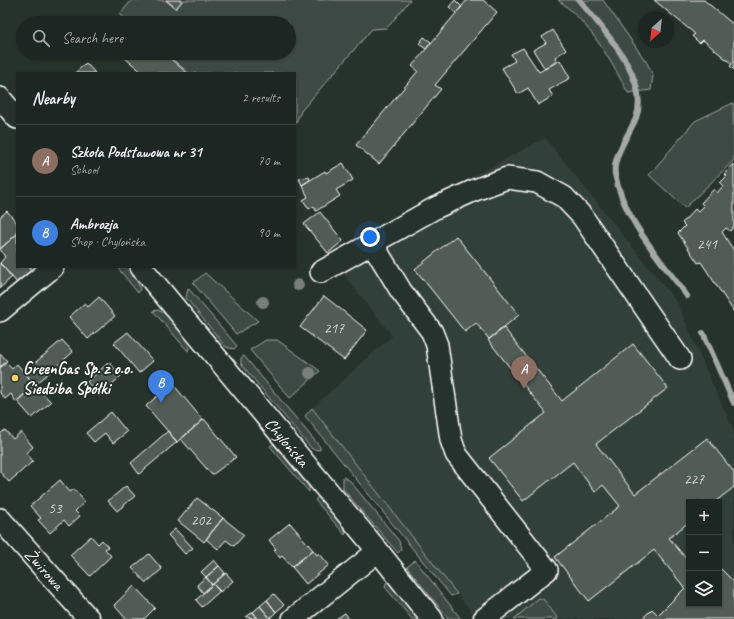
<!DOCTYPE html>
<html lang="en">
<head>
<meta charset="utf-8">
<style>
	:root { --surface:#1c2622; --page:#252e2a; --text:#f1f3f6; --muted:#a0a5a5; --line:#3a4340; --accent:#ffd166 }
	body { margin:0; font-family:Caveat,sans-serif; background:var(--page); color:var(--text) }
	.controls { position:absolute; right:12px; bottom:12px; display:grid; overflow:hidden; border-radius:0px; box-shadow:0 1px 3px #0004 }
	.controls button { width:36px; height:36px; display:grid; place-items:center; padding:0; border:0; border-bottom:1px solid var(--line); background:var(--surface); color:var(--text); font:20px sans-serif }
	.compass { position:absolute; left:638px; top:12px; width:36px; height:36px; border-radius:50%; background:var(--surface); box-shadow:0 1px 3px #0004; rotate:207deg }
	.you { position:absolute; left:370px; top:237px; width:14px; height:14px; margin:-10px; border:3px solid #fff; border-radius:50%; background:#1a73e8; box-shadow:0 0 0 6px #1a73e833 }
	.badge { display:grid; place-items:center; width:26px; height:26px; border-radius:50%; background:var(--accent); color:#fff; font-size:13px; font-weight:700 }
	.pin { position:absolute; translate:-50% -33px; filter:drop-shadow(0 1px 2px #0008) }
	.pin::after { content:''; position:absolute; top:21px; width:14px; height:12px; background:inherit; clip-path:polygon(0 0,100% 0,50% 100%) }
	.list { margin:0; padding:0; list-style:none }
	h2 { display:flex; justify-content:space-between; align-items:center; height:52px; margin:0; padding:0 16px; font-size:17px }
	h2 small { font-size:13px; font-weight:400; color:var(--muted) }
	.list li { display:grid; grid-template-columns:26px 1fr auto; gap:12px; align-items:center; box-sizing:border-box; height:72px; padding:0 16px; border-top:1px solid var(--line) }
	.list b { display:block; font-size:15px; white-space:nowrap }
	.list p { margin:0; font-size:13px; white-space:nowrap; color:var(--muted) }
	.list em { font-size:13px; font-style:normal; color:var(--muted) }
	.icon { flex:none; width:22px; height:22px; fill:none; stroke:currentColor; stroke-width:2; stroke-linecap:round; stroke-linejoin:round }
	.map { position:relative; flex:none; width:734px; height:619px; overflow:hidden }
	.search { position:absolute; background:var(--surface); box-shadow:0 1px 3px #0004; left:16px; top:16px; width:280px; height:44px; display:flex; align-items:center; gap:10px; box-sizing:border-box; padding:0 14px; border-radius:22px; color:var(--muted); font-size:15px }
	.panel { position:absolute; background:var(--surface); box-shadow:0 1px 3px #0004; left:16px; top:72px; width:280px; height:196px; border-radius:0px }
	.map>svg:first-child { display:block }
	.built { fill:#333f3a; fill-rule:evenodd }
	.green { fill:#3e4944; stroke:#9ea4a2 }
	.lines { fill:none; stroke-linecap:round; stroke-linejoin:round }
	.stream { stroke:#a4a9a7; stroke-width:6 }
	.building { fill:#515c57; stroke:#fff }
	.minor-casing { stroke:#fff; stroke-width:24 }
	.minor { stroke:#26332d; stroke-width:21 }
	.tree { fill:#78807d }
	.poi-dot { fill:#ffd166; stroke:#26332d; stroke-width:1.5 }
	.labels { text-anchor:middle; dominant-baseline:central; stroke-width:4; stroke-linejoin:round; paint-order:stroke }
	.number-label { font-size:15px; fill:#d4d6d5 }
	.poi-label { font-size:17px; font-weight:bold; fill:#fff; stroke:#26332d; text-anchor:start }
	.street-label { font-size:17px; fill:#fff; stroke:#26332d }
</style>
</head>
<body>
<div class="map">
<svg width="734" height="619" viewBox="0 0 734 619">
	<rect width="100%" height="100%" fill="#26332d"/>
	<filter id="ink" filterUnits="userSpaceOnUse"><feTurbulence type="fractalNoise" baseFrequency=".025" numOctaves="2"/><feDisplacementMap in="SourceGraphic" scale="8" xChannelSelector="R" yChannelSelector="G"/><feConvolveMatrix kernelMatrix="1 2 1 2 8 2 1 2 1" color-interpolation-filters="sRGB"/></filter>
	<g filter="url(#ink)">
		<path class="built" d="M545,138L678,304L702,361L734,431V619H558L544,600L539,598L514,619H477L312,408L392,336L328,254ZM689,502H719V604H689Z"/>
		<path class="green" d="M132,0H165L176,9L183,0H410L387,28L372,29L301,111L295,125V73H189L165,53H289V23H130L120,14Z
			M558,0H603L647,63L653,75L651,90L628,93C610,59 590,23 558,0Z
			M733,103L734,160L685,208L649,175L695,121Z
			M117,267H125L138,283L140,289L138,293Z
			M205,273L258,321L236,334L193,283Z
			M188,288L237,346L234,349L226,347L186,298Z
			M158,310C171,316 183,334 189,347L188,351L153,311Z
			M266,340H277L320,371L290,398L250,350Z
			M244,356L320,447V450L312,449L241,364V358Z
			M312,408L457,594L451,596L305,416Z
			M274,444L309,485V492L270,446Z
			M343,477L350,481L399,541L401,550L398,553L343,489Z
			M319,496L346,530L345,535L315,500Z
			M415,560L461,619L448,618L407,567Z
			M390,581L412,607L417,619H412L385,587L386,583Z
			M539,598L544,600L558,619H514Z"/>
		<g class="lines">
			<path class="stream" d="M579,0C602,28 651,79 636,118C630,133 612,157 615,174C623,219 661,260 687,296
				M703,333L734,403"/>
		</g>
		<path class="building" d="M166,0H183L176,8Z
			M455,0L462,7L456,13L449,7Z
			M467,0H483L497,12L435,85L441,89L379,164L356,145L418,71L412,66Z
			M654,0H704L734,25V70L730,66L732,64L703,40L700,43L696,40L692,36L695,34Z
			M553,30L566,50L555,57L557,61L545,69L533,50L546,43L542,37Z
			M424,37L431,42L426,49L419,44Z
			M523,48L539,72L560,60L570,78L549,90L553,96L538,105L528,88L518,94L502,68L515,61L511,54Z
			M119,53H164L187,73H143Z
			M86,63L95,73H75Z
			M343,163L353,180L336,190L340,196L316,211L314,206L309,209L303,200L308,197L302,185L325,171L326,173Z
			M734,164V226L730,231L726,228L722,232L734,251V312L701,262L698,263L678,233L685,226L682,223L695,209L698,212L704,206L701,203L714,189L717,193L723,186L720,183L727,176L724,174Z
			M309,177L310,180L302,185L299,179Z
			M7,211L17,223V234L0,249V217Z
			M320,212L343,241L328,253L304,224Z
			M17,234V267H32L30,269L32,271L18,284L0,263L5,257L0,249Z
			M456,236L519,315L489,339L476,323L465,332L415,269Z
			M0,263L12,277L0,288Z
			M324,296L367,330L344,360L300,327Z
			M99,297L115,316L88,339L69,317L85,303L88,307Z
			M504,328L562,401L633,344L668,388L596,444L635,494L707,438L734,472V487L715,502H689V522L669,538L689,562V604H719V567L734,582V619H642L652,609L658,615L685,588L654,550L589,601L555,557L620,506L603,485L595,492L573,462L523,501L489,458L546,413L488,340Z
			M128,332L153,361L139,373L114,343Z
			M62,340L73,352L35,385L24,372Z
			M1,354L7,361L0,367V355Z
			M109,362L121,376L99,396L87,382Z
			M6,363L12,369L17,364L35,385L16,402L11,394L5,399L0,393V368Z
			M172,383L203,420L177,442L146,406Z
			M35,385L51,402L32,418L17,401Z
			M111,412L127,432L113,443L105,433L94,442L86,433Z
			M204,419L236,457L212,475L181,439Z
			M5,430L13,439L21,432L33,447L26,453L33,461L9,482L0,472V434Z
			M168,431L177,442L139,474L131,463Z
			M60,480L70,492L74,489L85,502L75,511L80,516L69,526L64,520L50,533L38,520L41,518L30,506Z
			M126,486L135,496L117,511L108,501Z
			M197,498L223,518L204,542L178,521Z
			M223,518L244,535L234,546L226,540L218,549L206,539Z
			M290,523L313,550L292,567L282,556L280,558L274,550L276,549L269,540Z
			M175,529L193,548L185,554L168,535Z
			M91,536L98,544L102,540L108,547L105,549L111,556L90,576L70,555Z
			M313,550L317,555L319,553L329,565L306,584L292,567Z
			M149,554L162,569L146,583L132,568Z
			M214,560L219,566L206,577L201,572Z
			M219,566L225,573L212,585L206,577Z
			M226,573L233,581L220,592L213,584Z
			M206,577L212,585L203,593L197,585Z
			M213,584L220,591L202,607L196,600Z
			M134,586L155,608L144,619H126L114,605Z
			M274,594L284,605L276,612L267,600Z
			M267,600L276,612L270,618L260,606Z
			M260,606L270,618L268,619H258L253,612Z
			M253,612L258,619L246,617Z
			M345,613L349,619H336Z"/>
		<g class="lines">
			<defs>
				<g id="minor">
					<path d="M0,98L17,118"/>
					<path d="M372,243L401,291L432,332L437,345L451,440L456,454L547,570L484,619"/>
					<path id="s1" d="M141,267L378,551L432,619"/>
					<path d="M321,272L435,208L475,190L507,178L537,182L564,197L582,216L680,359"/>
					<path d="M0,311L53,267"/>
					<path id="s2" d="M0,519L89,619"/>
					<path d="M293,619L378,551"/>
				</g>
			</defs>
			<use href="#minor" class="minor-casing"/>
			<use href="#minor" class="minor"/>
		</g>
		<g class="tree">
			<circle cx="298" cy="285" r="6"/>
			<circle cx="263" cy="302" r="6"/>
			<circle cx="310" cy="373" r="6"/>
		</g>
	</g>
	<circle class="poi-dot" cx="15" cy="378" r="4"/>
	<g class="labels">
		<g class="number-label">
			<text x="707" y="244">241</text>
			<text x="334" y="328">217</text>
			<text x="694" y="479">227</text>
			<text x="55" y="508">53</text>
			<text x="201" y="520">202</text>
		</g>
		<g class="poi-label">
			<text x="23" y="368">GreenGas Sp. z o.o.<tspan x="23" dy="20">Siedziba Spółki</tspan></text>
		</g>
		<g class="street-label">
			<text stroke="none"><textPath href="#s1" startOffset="228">Chylońska</textPath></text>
			<text stroke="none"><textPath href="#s2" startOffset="67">Żwirowa</textPath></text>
		</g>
	</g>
</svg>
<div class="controls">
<button>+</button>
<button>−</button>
<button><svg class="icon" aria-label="layers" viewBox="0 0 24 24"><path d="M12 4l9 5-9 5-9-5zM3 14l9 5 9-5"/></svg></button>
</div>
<svg class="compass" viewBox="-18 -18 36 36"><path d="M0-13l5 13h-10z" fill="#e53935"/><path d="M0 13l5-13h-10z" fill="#a0a5a5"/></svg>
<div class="you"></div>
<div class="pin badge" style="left:524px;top:389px;background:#8d6e63">A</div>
<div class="pin badge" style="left:161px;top:403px;background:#3f7fe0">B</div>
<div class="search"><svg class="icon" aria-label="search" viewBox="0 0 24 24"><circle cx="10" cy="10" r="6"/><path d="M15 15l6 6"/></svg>Search here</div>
<section class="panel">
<h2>Nearby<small>2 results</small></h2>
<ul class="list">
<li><span class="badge" style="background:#8d6e63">A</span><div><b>Szkoła Podstawowa nr 31</b><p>School</p></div><em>70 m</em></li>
<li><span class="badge" style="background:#3f7fe0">B</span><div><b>Ambrozja</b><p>Shop · Chylońska</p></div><em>90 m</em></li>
</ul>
</section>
</div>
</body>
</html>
